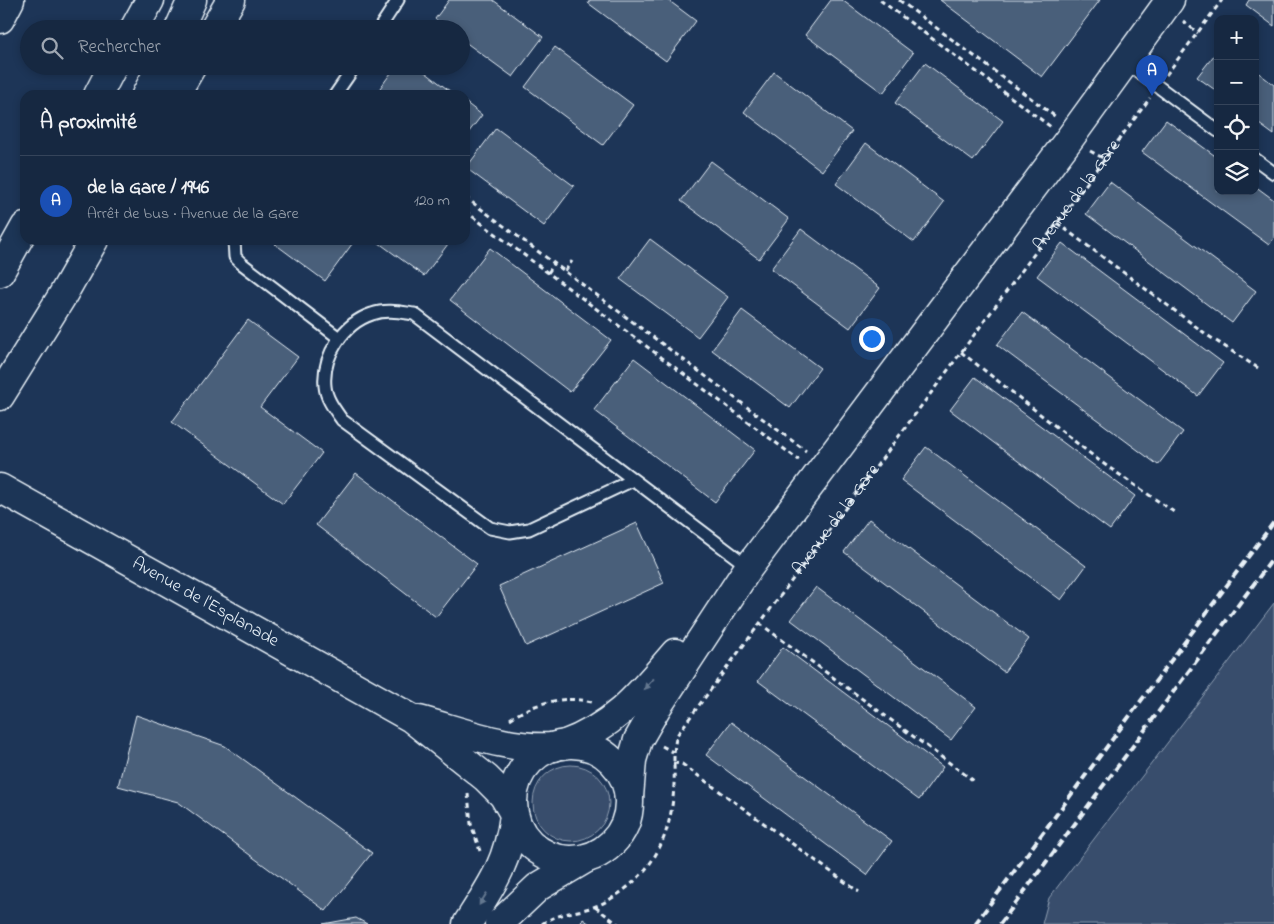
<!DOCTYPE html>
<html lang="fr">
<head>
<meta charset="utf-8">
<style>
	:root { --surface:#162841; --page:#1f3048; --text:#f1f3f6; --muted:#9ea6b1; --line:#35445a; --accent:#d6ab8b }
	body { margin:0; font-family:"Indie Flower",sans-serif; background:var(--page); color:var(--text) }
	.controls { position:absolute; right:15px; top:15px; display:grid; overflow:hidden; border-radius:10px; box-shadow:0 2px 8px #0003 }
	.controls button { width:45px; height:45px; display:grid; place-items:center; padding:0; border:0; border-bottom:1px solid var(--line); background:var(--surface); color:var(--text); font:25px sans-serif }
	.you { position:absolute; left:871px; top:338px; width:18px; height:18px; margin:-12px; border:4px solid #fff; border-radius:50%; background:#1a73e8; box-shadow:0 0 0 8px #1a73e833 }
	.badge { display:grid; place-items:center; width:32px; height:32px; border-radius:50%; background:var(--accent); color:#fff; font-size:16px; font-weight:700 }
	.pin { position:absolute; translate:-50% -41px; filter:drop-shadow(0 1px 2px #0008) }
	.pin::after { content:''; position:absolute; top:26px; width:18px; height:15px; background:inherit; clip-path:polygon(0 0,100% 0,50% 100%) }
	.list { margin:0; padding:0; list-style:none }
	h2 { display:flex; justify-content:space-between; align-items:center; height:65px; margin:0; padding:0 20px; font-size:21px }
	h2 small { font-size:16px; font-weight:400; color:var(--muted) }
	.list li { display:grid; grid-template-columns:32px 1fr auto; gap:15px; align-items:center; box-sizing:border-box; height:90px; padding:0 20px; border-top:1px solid var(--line) }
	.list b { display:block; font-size:19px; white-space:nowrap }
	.list p { margin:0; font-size:16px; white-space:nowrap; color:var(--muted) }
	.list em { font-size:16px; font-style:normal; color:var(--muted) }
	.icon { flex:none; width:28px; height:28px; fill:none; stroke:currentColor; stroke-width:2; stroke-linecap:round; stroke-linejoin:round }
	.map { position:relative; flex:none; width:1274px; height:924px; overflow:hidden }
	.search { position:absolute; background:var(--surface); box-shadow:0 2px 8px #0003; left:20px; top:20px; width:450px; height:55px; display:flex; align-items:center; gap:12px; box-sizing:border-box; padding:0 18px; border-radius:28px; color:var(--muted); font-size:19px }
	.panel { position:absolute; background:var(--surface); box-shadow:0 2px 8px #0003; left:20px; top:90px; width:450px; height:155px; border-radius:15px }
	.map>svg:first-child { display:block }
	.green { fill:#374d6c; stroke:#909fb2 }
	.building { fill:#495e7a; stroke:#e8f1f8 }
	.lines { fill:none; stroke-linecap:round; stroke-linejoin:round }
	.lane-casing { stroke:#e8f1f8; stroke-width:15 }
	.secondary-casing { stroke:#e8f1f8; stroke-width:31 }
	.highway-casing { stroke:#e8f1f8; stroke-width:31 }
	.path { stroke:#e8f1f8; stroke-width:3; stroke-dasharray:5 4; stroke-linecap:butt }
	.lane { stroke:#1d3557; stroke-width:11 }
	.secondary { stroke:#1d3557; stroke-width:28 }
	.highway { stroke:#1d3557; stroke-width:28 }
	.rail { stroke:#e8f1f8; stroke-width:4; stroke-dasharray:8 4; stroke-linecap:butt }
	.oneway { fill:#64778f }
	.labels { text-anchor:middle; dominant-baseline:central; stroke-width:4; stroke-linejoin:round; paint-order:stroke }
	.street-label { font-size:18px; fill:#e8f1f8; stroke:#1d3557 }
</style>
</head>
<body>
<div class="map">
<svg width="1274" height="924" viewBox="0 0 1274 924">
	<rect width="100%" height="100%" fill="#1d3557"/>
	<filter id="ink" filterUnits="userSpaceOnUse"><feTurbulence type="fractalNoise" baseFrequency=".02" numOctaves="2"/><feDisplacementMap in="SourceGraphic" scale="10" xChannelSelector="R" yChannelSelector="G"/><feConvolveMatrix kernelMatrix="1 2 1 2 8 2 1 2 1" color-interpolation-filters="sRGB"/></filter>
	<g filter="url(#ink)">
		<path class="green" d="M1274,603V924H1042L1049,898Z
			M533 803a38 38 0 1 1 76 0a38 38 0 1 1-76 0Z"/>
		<path class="building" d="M449,0H493L543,37L513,77L461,39V29H448L435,19Z
			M590,0H668L696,21L666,61L588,3Z
			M831,0H842L913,53L883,93L805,35Z
			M940,0H1100L1042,77Z
			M1249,0H1274V26L1246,5Z
			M555,47L633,105L603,145L525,87Z
			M1218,50V92L1197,77Z
			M925,63L1003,121L973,161L895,103Z
			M396,66H417L455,95H375Z
			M1255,70L1274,85V135L1255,121Z
			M774,72L852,131L822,171L744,112Z
			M465,102L482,115L465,137Z
			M1166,120L1218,158V191H1255V186L1274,200V238L1269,245L1142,152Z
			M496,128L574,186L544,226L466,168Z
			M866,143L944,202L914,242L836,184Z
			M711,161L789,219L759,259L681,201Z
			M1110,182L1256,291L1232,323L1086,214Z
			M801,229L880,288L850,328L771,269Z
			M650,239L728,297L698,337L620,279Z
			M279,240H355L325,281L275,244Z
			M375,240H451L424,276Z
			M1062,243L1223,363L1198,396L1037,276Z
			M490,248L611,340L570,392L450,300Z
			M742,310L820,368L790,408L712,350Z
			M1022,312L1183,432L1158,465L997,345Z
			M248,320L298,357L260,407L322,453L283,504L172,422Z
			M634,358L755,450L715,502L594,410Z
			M975,377L1135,496L1110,530L950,410Z
			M926,447L1086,566L1061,600L901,480Z
			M356,473L477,564L436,617L316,525Z
			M869,519L1029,639L1004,672L844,552Z
			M637,523L664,583L526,646L499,586Z
			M816,587L976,707L951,740L791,620Z
			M783,647L943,767L919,800L758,681Z
			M136,715L225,746L372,853L326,911L178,802L118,786Z
			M731,722L892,841L867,875L706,755Z
			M356,918L367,924H323Z
			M583,919L590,924H580Z"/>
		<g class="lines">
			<defs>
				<path id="lane" d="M379,29L398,0
					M1125,62L1218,131
					M335,95L355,66
					M1255,159L1274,173
					M234,240L235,257L241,263L339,338
					M633,480L529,529L510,532L490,528L342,420C335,410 326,399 325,386C322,356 344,323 372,314C386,309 400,312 414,314L749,567"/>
				<g id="secondary">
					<path id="s2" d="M0,488L411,718L486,778L503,795L513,812"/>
					<path d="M419,720C464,732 508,750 554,747"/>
					<circle cx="571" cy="802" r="58"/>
					<path d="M563,745C615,726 640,694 675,653"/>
					<path d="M629,797L632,760L638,740L657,707L749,567L1070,138L1170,0"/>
					<path d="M467,924C492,885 508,863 514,816"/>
					<path d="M499,924L538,887L587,858"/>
				</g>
				<path id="highway" d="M0,19L10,0
					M134,29L150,0
					M179,29L192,0
					M214,29L231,0
					M98,95L113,66
					M146,95L161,66
					M175,95L192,66
					M0,272L25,227
					M0,396L61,298L94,240"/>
			</defs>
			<use href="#lane" class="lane-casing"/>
			<use href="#secondary" class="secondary-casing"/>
			<use href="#highway" class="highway-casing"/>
			<g class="path">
				<path d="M880,0L1051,127"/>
				<path d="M899,0L1056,117"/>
				<path d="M1183,21L1198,33"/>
				<path d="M1166,75L1222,0"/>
				<path d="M1090,151L1105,159"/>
				<path d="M465,197L806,451"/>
				<path d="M465,211L799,460"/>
				<path d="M1057,223L1210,337L1258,368"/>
				<path d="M565,271L572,261"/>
				<path d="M548,273L554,264"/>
				<path d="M961,352L1101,462L1174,512"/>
				<path d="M759,623L974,781"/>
				<path d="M510,719C534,703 563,695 592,702"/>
				<path d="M662,746L673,752"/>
				<path d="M673,763L682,764L859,892"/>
				<path d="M468,794L471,824L480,851"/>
				<path d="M595,907L618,924"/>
				<path id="s1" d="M542,924C562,910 587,913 607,901C653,875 672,836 674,784C675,767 672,752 677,735L1150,98"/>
			</g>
			<use href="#lane" class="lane"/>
			<use href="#secondary" class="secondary"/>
			<use href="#highway" class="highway"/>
			<path class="rail" d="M975,924L1274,522
				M1000,924L1274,557"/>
		</g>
		<defs><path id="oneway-solid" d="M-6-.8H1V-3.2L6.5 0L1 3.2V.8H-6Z" transform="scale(1.25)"/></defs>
		<g class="oneway">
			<use href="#oneway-solid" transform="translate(649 684) rotate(131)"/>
			<use href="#oneway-solid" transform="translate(483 899) rotate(122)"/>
		</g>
	</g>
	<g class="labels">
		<g class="street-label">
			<text stroke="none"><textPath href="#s1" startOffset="932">Avenue de la Gare</textPath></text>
			<text stroke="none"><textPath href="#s1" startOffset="528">Avenue de la Gare</textPath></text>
			<text stroke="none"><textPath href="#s2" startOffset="235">Avenue de l'Esplanade</textPath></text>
		</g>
	</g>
</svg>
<div class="controls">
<button>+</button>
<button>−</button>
<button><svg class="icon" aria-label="locate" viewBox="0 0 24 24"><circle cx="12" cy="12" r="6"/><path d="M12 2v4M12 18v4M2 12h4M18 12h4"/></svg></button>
<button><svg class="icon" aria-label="layers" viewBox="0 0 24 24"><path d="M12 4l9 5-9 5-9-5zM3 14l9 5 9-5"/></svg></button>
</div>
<div class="you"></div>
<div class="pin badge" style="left:1152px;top:96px;background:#1a4fb4">A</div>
<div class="search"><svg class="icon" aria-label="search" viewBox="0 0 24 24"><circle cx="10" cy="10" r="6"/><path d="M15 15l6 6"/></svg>Rechercher</div>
<section class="panel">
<h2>À proximité<small></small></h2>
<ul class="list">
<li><span class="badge" style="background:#1a4fb4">A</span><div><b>de la Gare / 1946</b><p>Arrêt de bus · Avenue de la Gare</p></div><em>120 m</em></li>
</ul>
</section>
</div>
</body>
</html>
